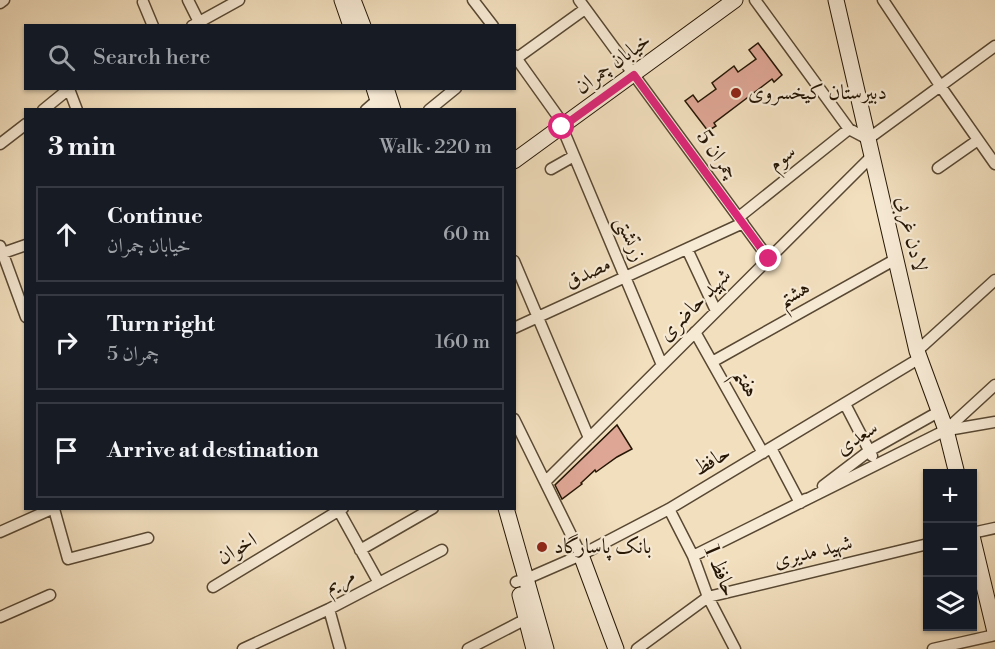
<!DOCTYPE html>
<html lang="en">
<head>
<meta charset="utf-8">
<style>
	:root { --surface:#171b24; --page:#20242c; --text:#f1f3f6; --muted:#9ea1a6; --line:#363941 }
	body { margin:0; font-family:"Libre Bodoni",Amiri,serif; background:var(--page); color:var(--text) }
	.controls { position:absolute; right:18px; bottom:18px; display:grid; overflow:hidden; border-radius:0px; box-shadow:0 2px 4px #0004 }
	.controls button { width:54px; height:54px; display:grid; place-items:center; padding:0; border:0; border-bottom:2px solid var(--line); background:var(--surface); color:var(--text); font:30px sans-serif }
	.stop { position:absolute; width:18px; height:18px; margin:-14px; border:4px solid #db2777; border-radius:50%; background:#fff }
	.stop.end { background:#db2777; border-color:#fff; box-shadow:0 2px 6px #0008 }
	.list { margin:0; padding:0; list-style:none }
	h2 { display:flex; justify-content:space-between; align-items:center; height:78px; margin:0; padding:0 24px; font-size:26px }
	h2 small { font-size:20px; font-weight:400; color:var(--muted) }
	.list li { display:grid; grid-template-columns:39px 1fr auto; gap:18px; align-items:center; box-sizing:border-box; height:96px; margin:0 12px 12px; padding:0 12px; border:2px solid var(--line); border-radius:0px }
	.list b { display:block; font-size:22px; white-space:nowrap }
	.list p { margin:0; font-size:20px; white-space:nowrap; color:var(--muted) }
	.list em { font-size:20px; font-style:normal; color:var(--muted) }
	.icon { flex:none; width:33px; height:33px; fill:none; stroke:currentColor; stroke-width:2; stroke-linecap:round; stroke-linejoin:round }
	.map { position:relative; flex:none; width:995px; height:649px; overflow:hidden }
	.search { position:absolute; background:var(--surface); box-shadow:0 2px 4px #0004; left:24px; top:24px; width:492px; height:66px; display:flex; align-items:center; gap:15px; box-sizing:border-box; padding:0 21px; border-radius:0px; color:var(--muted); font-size:22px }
	.panel { position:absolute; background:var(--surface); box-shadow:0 2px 4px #0004; left:24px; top:108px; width:492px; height:402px; border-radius:0px }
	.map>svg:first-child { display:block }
	.building { fill:#dea695; stroke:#251605; stroke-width:1.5 }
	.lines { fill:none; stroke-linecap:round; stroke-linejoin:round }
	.street-casing { stroke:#584833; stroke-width:13 }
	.secondary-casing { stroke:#251605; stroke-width:17 }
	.street { stroke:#f7ead5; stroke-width:10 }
	.secondary { stroke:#f7ead5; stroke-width:15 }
	.route { stroke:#db2777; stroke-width:8 }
	.poi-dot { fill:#8f2418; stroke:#f7ead5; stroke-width:2 }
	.labels { text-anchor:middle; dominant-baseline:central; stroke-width:4.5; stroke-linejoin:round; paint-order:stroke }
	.street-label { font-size:21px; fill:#251605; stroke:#f7ead5 }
	.poi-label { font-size:21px; fill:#251605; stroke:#f7ead5; text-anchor:start }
</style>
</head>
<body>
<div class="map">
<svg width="995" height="649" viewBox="0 0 995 649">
	<rect width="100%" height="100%" fill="#f2dfbe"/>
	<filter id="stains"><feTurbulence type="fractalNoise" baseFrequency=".00333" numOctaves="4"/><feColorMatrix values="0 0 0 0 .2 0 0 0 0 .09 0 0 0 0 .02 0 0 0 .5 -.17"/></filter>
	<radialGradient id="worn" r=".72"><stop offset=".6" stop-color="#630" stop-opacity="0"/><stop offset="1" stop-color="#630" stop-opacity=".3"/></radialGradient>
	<path class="building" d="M758,43L782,75L774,82L772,79L714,123L716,126L708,131L685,101L693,95L698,102L716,89L712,83L734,66L738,72L756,59L749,50Z
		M617,425L632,449L617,457L596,472L595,470L581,483L582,484L562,499L555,485Z"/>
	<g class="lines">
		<defs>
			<path id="street" d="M188,0L199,22
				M473,0L493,26
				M579,0L769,259
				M755,0L849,129L868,139L995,46
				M883,0L941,87L995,164
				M143,2L153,26
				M0,3L4,0
				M192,26L239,0
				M514,55L559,118
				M517,58L585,9
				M69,89L77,110
				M43,110L70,88
				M366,110L382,96
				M429,110L456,88
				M562,127L662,365
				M0,144L26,124
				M938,168L978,140
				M551,169L574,156
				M739,217L849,129
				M0,246L26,317
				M687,249L716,311
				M3,253L26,245
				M514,261L589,438
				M514,328L743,223
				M695,332L763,453
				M917,351L995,280
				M712,362L896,259
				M845,404L872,456
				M514,419L581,555
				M948,430L995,422
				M771,448L800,503L806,499
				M545,482L872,156
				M823,486L869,451L940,411
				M54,509L68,559L148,538
				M669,509L693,556L708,597L735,649
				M339,511L379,583
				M0,532L54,508
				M972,533L995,528
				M360,550L433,508
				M693,556L946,430L995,385
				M516,582L526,579L581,555L669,509L920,358
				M213,587L343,508
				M329,609L340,649
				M0,617L50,595
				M243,649L329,609L442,550
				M468,649L526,619
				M637,649L708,597L928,544
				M933,649L995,635"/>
			<path id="secondary" d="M342,0L351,26
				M353,0L363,26
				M836,0L917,351L946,430L957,474
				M374,88L381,110
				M386,88L393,110
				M514,161L735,0
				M506,508L546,649
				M972,536L995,632
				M581,555L616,649
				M520,595L534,649"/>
		</defs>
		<use href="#street" class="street-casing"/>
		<use href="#secondary" class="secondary-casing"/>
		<use href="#street" class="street"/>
		<use href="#secondary" class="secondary"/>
	</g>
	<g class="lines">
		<path class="route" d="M562,127L634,75L769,259"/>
	</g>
	<g class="poi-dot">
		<circle cx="736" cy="93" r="6"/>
		<circle cx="542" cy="547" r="6"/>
	</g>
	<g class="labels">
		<g class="street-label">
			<text transform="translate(613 64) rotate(-36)">خیابان چمران</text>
			<text transform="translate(717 155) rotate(54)">چمران 5</text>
			<text transform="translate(782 158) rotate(-39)">سوم</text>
			<text transform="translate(911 234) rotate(77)">لادن غربی</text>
			<text transform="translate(630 239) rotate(67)">زرتشتی</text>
			<text transform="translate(588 273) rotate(-25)">مصدق</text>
			<text transform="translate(794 294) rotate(-29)">هشتم</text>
			<text transform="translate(695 305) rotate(-45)">شهید حاضری</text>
			<text transform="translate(746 383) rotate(61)">هفتم</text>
			<text transform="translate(857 438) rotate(-33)">سعدی</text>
			<text transform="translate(712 461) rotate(-31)">حافظ</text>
			<text transform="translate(237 549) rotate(-31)">اخوان</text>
			<text transform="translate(813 552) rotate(-14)">شهید مدیری</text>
			<text transform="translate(720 571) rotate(67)">حافظ 1</text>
			<text transform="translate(340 581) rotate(-27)">مریم</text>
		</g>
		<g class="poi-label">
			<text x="748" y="93">دبیرستان کیخسروی</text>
			<text x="554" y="547">بانک پاسارگاد</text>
		</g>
	</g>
	<rect width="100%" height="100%" filter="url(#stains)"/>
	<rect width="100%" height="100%" fill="url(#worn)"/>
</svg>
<div class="controls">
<button>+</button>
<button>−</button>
<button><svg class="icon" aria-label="layers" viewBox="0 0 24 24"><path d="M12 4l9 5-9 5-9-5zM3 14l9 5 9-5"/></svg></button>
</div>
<div class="stop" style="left:562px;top:127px"></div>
<div class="stop end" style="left:769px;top:259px"></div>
<div class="search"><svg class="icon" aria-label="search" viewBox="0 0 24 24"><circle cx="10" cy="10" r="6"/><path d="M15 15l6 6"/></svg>Search here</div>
<section class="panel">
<h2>3 min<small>Walk · 220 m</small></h2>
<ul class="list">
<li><svg class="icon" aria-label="ahead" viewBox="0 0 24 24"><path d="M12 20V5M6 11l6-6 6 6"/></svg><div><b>Continue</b><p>خیابان چمران</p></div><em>60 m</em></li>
<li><svg class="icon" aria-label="right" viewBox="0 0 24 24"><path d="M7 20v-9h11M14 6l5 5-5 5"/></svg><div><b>Turn right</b><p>چمران 5</p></div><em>160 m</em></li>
<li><svg class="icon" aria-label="arrive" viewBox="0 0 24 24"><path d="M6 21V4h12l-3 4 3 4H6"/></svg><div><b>Arrive at destination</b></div></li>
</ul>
</section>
</div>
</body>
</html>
